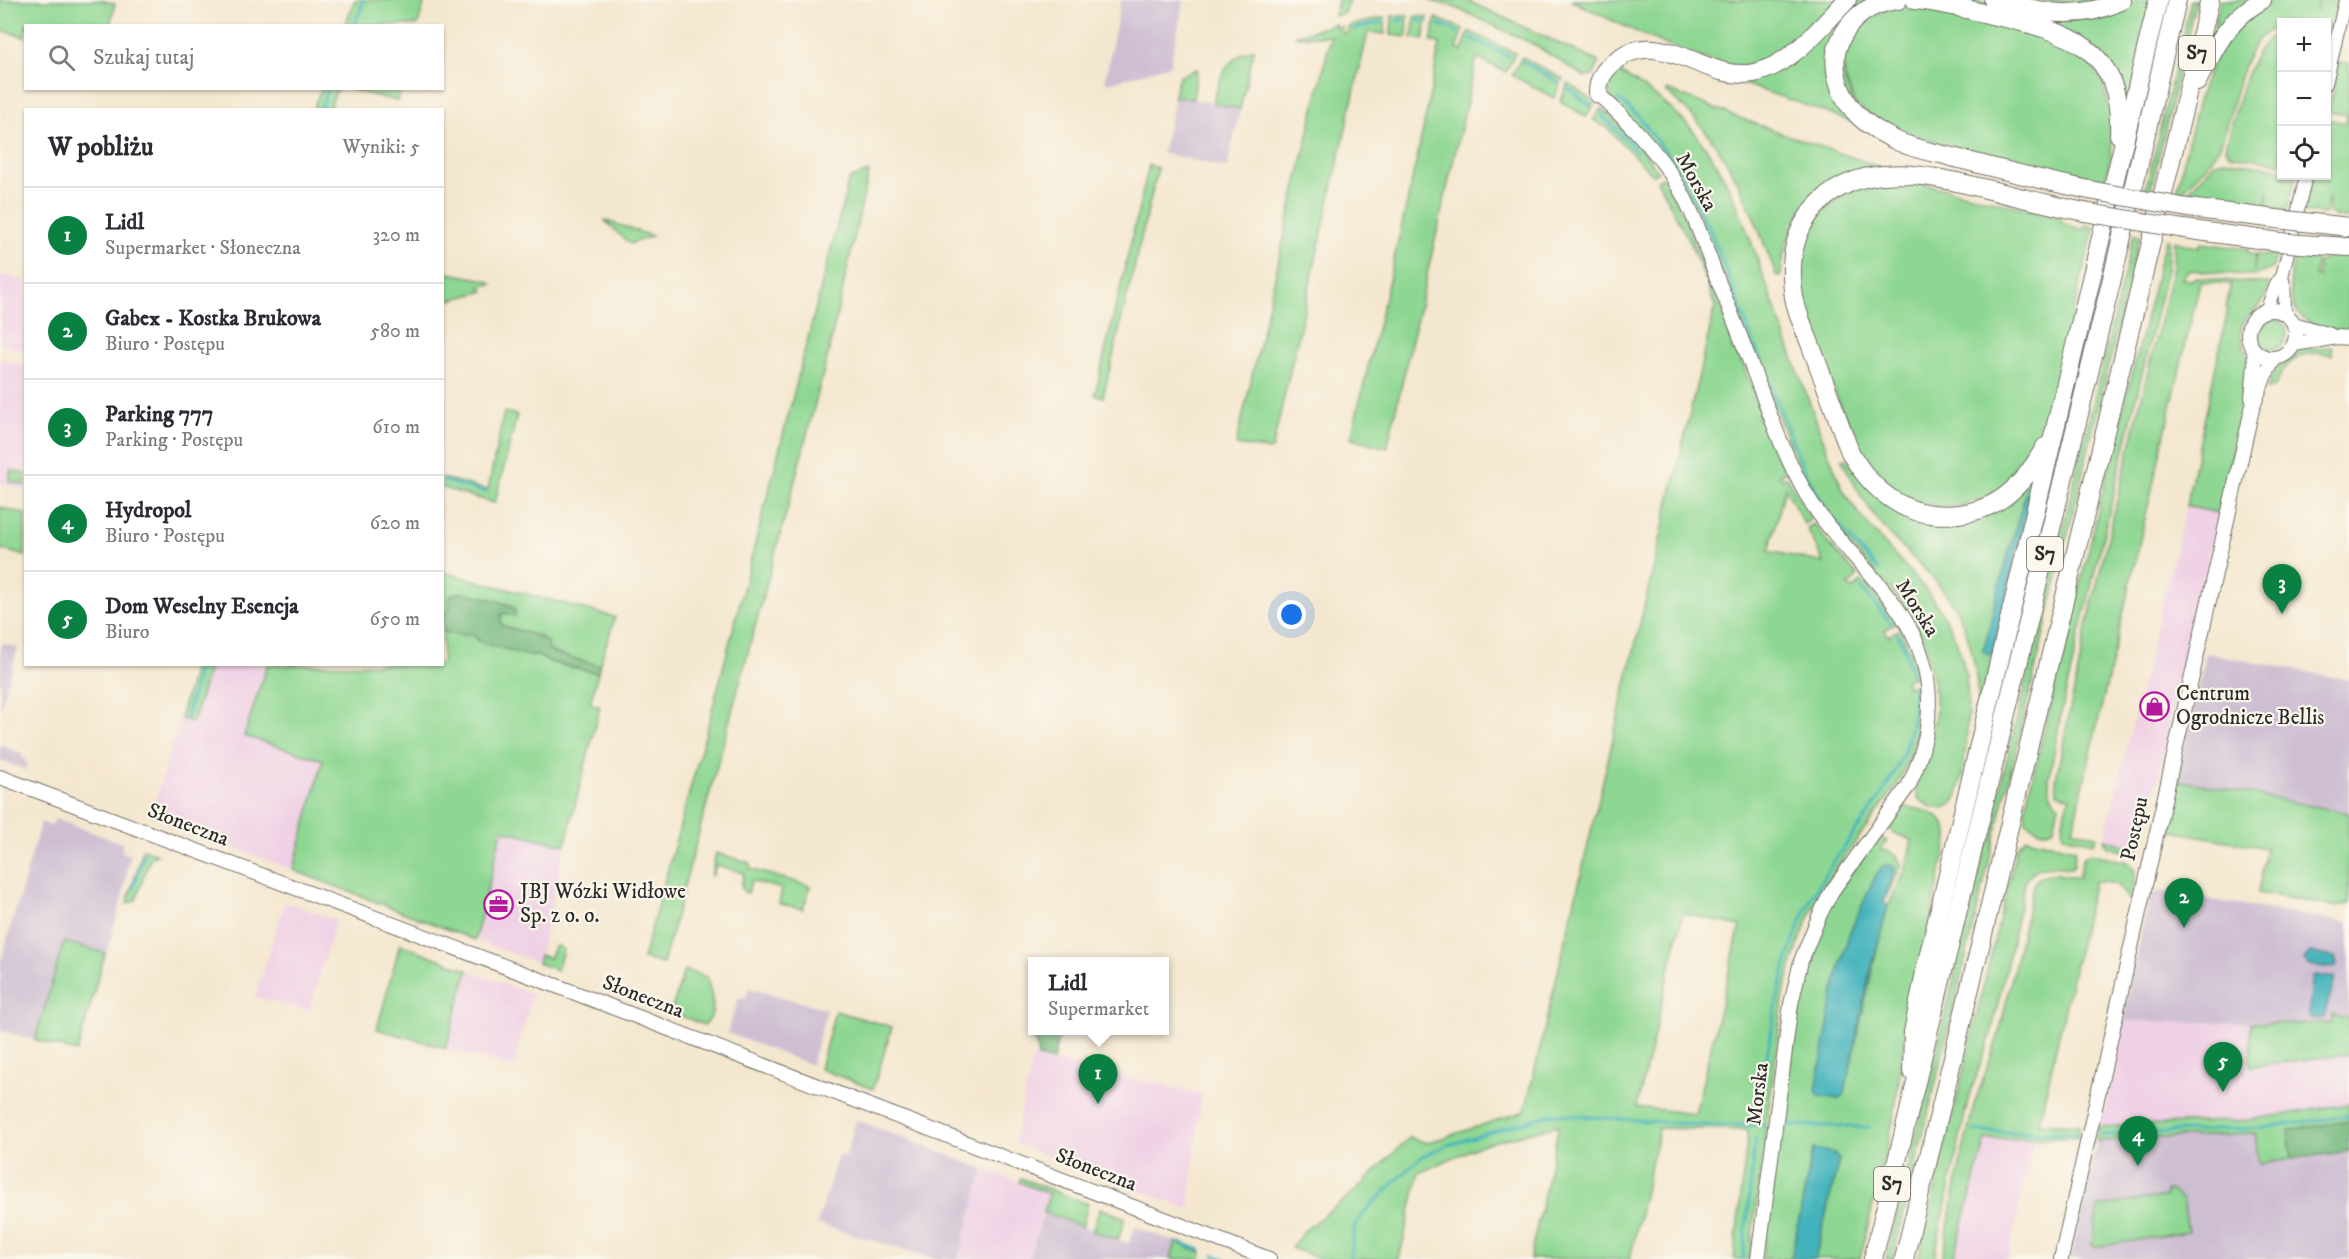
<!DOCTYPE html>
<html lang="pl">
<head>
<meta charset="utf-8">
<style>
	:root { --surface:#fff; --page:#f2f2f3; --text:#2b2b33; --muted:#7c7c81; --line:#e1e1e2; --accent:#0b8043 }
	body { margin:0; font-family:"IM FELL DW Pica",serif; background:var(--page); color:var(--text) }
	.controls { position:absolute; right:18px; top:18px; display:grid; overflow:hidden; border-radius:0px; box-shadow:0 2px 4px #0004 }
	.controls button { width:54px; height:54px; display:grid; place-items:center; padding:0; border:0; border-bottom:2px solid var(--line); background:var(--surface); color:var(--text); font:30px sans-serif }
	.you { position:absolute; left:1292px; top:615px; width:21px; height:21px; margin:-15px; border:4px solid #fff; border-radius:50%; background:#1a73e8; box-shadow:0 0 0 9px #1a73e833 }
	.badge { display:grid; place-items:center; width:39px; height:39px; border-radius:50%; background:var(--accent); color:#fff; font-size:20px; font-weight:700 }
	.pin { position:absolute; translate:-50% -50px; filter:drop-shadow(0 2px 3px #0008) }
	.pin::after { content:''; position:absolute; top:32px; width:21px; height:18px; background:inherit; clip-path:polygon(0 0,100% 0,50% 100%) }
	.popup { position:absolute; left:1028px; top:957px; width:141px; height:78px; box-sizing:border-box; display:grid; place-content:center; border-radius:0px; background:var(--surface); filter:drop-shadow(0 2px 4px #0005); font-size:20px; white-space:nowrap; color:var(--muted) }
	.popup b { font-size:22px; color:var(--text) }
	.popup::after { content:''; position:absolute; left:50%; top:100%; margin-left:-12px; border:12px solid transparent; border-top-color:var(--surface) }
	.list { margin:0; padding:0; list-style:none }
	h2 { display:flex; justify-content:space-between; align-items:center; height:78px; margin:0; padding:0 24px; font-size:26px }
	h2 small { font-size:20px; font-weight:400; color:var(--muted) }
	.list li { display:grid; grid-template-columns:39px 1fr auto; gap:18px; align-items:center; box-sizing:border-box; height:96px; padding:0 24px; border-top:2px solid var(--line) }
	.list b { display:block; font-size:22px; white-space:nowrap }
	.list p { margin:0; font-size:20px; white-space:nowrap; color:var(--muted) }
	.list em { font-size:20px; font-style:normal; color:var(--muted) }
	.icon { flex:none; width:33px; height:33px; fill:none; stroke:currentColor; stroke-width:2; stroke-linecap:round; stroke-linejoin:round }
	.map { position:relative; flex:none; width:2349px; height:1259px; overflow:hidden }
	.search { position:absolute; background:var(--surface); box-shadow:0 2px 4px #0004; left:24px; top:24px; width:420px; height:66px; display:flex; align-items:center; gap:15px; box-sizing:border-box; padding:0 21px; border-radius:0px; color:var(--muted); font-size:22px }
	.panel { position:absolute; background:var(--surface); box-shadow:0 2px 4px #0004; left:24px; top:108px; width:420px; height:558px; border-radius:0px }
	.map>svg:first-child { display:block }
	.built { fill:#efd0e5 }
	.industrial { fill:#cdbed2 }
	.green { fill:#8ed792; stroke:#5c815e; stroke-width:1.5; fill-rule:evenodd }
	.forest { fill:#72b87c; stroke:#4e7254; stroke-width:1.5 }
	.water { fill:#43b3bc; stroke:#376f74; stroke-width:1.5 }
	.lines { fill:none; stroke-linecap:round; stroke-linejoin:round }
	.stream { stroke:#43b3bc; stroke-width:3 }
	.tertiary-casing { stroke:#716d64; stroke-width:14 }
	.secondary-casing { stroke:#716d64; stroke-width:16 }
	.motorway-casing { stroke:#716d64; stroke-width:20 }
	.tertiary { stroke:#fff; stroke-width:12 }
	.secondary { stroke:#fff; stroke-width:14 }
	.motorway { stroke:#fff; stroke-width:18 }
	.motorway-bridge-casing { stroke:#716d64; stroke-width:20; stroke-linecap:butt }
	.motorway-bridge { stroke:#fff; stroke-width:18 }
	.labels { text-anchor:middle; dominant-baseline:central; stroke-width:4.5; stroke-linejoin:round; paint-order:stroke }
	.shield { fill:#fbf7ec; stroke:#696865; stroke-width:1.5 }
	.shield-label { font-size:20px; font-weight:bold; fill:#2b2b2b }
	.street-label { font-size:21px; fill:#2b2b2b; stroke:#fbf7ec }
	.poi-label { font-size:21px; fill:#2b2b2b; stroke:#fbf7ec; text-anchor:start }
</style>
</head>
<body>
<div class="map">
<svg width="2349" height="1259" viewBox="0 0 2349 1259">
	<rect width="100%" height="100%" fill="#fbf7ec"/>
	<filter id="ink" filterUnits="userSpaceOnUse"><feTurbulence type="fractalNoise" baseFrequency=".0167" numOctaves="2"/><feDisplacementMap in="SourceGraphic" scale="12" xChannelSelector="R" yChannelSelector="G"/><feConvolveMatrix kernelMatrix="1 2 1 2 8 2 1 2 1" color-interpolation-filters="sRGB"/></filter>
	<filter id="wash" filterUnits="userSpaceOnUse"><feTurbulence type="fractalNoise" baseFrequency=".008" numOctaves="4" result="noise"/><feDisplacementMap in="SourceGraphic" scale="24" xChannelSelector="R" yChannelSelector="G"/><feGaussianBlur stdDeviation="1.35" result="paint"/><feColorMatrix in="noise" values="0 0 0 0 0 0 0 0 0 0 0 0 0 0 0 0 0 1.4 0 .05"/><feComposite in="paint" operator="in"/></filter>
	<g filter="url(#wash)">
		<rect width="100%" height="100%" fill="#f4e7cf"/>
		<path class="built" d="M0,274L25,281V350L0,343Z
			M0,359L25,366V490L0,483Z
			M2186,506L2218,513L2142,849L2104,839Z
			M210,665H267L244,735L323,760L293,870L150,816L180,719L193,722Z
			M596,722L565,845L538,963L475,940L502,830Z
			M285,902L336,920L309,1011L255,997Z
			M468,970L532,994L513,1067L446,1048Z
			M2122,1021L2251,1023L2250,1067L2349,1054V1104L2249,1120L2098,1127L2102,1111L2106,1110L2108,1101L2106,1095L2107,1086Z
			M1033,1056L1201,1094L1189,1209L1014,1143Z
			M1986,1138H2034L2008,1259H1953Z
			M984,1169L1049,1194L1029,1259H958Z"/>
		<path class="industrial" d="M1121,0H1184L1170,65L1109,83L1105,80Z
			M1181,96L1240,109L1227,168L1162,153L1175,99Z
			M3,643L18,648L0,709V649Z
			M2206,653L2349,680V813L2177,780Z
			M0,745L20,753L27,763V770L0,760Z
			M55,819L122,843V852L130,855L122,899L77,1052L0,1030V964L41,822L51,826Z
			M2159,891L2349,923V1054L2330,1024L2122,1021L2149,897Z
			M748,988L827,1009L811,1065L727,1033L739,997L746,998Z
			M856,1120L984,1169L958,1259H936L817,1224L838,1155L846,1157Z
			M2255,1134L2259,1164L2349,1151V1259H2071L2093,1155L2096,1152V1141Z
			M1044,1212L1127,1243L1130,1241L1135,1227L1176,1242L1171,1259H1029Z"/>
		<path class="green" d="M0,0H101L115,4L110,25L26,26L25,37L0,30Z
			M355,0H425L418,25H345Z
			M1338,0H1349L1344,13L1334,16Z
			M1427,0H1466L1599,62L1594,75L1585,77L1533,44L1454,7Z
			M1570,0H1838C1813,24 1789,53 1755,65C1720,77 1606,17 1570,0Z
			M1861,0H1871L1833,43L1862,125L1735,81L1836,19Z
			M1955,0H1970L2060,20L2117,11L2137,0H2154L2129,106L2102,54Z
			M2030,0H2105C2080,6 2056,4 2030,0Z
			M2191,0H2196L2150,193L2145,192Z
			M2220,0H2250L2211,39Z
			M2273,0H2317V11L2318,0H2337L2327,45L2326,22H2282L2281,26C2237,34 2236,115 2219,147C2209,167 2191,180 2178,197H2176C2185,157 2199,73 2225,43C2236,29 2251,16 2264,4Z
			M1907,5H1920L2018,26L2080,50L2103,81L2113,121L2111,156L2104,182L2073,171L2071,176L1991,157L1895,130L1889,128L1855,104L1845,82L1844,50L1860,23L1888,8Z
			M1392,16H1408L1407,37L1391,35Z
			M1415,16L1428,17L1423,40L1412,38Z
			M1385,17V34L1368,32L1272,450L1236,445L1331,36H1294L1335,24L1336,28L1342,26L1343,34L1348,33V26Z
			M1436,18L1463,29L1456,49L1462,51L1469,31L1515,53L1506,72L1477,58L1387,448L1351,438C1382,307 1416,176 1440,43L1431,42Z
			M2281,33V163L2230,155L2226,148L2227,143C2235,115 2249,38 2281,33Z
			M1254,49L1240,109L1213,103C1220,76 1225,58 1254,49Z
			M1522,57L1563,79L1554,98L1512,75Z
			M2340,62L2349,63V218L2335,217V215L2329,213V197L2325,214L2304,212L2313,176H2326L2327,119L2346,123L2347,115L2328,111Z
			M1197,69L1193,99L1181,96L1173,99L1179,76Z
			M1614,69C1645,87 1675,108 1698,137C1731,179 1747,231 1765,281C1791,351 1815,422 1843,490C1875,545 1930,579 1955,638C1961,653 1966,671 1967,687C1969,707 1966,789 1953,803C1949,807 1942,809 1936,808C1928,806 1922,803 1917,797L1916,781L1925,763L1931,742L1936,709L1934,685L1926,647L1911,617L1901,602L1834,528L1800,472L1693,203L1609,96V79Z
			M1569,83L1595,103L1586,117L1560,101Z
			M321,89H337L329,109H313Z
			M348,89H401L397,101Z
			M1667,90L1756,124L1883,168C1870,171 1854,172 1842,177C1802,195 1784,234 1781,276L1777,277C1750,207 1728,140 1666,92Z
			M1602,108L1642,149L1658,172L1653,175L1606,127L1593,120Z
			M2224,160L2281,169L2282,176H2296L2287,211L2267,207L2269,189L2265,206L2258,207V209L2210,203V199L2183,198L2215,162Z
			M1149,165L1158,168L1103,397L1095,395Z
			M869,172L828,354L795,480L663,964L643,959L713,707L849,179Z
			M1662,177L1682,212L1708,278L1705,279L1690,243L1657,180Z
			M1878,182L1921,183L2061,217L2062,223L2083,230L2085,225L2094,227L2047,420L2027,461L2018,475L1986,498L1952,508L1917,503L1890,489L1861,458L1803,312L1796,278L1806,226L1846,191Z
			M604,220L652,236L630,244Z
			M2134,234L2140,235L1893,1259H1886Z
			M2165,240H2169L2167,269L2063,704L2049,778C2049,789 2050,797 2059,805L2054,828C2043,835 2036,829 2026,822L2025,808Z
			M2174,241L2199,248L2200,243L2248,249V252L2255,255L2254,272L2256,255H2277L2272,269L2254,276L2191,270L2185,273L2182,279L2191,280L2196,277L2251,283H2269C2268,289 2267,296 2263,301C2256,313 2242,316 2241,332C2240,345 2249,353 2249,365L2243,409L2218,513L2186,506L2228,310L2226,308L2231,284L2200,282L2073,829L2097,837L2094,843L2063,836L2062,824L2070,797L2057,793L2056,779L2089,617L2173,267Z
			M2342,253H2349V331C2296,329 2283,307 2294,257L2314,259L2316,262L2315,276L2318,277V262L2325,259L2326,256Z
			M443,272L486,280L492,284L480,287L484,291L443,302Z
			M1712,284L1735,345L1731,348L1733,352L1737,351L1762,412L1757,415L1758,419L1763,418L1785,472L1780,473L1781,478L1787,477L1811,519L1804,524L1785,488L1769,551L1824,563L1807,528L1814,524L1834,550L1858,576L1848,586L1853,589L1862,581L1875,594L1896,623L1885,630L1888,636L1900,629L1910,651L1918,677L1906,679V686L1919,684C1921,718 1916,746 1901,777C1882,809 1858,837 1836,868C1810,905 1796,949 1784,992L1749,1259H1734L1748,1130L1659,1128L1630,1259H1530L1559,1125L1481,1145L1419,1173L1399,1259H1321L1291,1248L1305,1230L1354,1192L1410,1137L1427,1143L1525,1111L1715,307L1707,285ZM1683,913L1740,926L1695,1114L1637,1107Z
			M2257 334a15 15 0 1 1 30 0a15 15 0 1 1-30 0Z
			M2332,347V355C2303,348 2285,360 2275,387L2267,389L2275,368L2289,361L2302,349Z
			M504,412L517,415L495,503L443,488V478L488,490Z
			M1846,458L1882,499L1958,519L2038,466L1979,712C1977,678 1974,644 1958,613C1942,583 1918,563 1895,540C1872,516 1855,489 1842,459Z
			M11,470L25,474V485L9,481Z
			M0,507L25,514V556L0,549Z
			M442,572L615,617L599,667L554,653L548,649L542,637L504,626L501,624V615L515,608L511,605C492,600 470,590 451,595L449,599L450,608L443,616Z
			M443,629L448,634L472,635L482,643L527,655H536L551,663L598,673L590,703L600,707L565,845L502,830L475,940L293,870L323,760L244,736L267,665L442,664Z
			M195,664L210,665L193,722L180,719Z
			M2177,780L2349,813V904L2334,906L2258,893L2266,848L2166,830Z
			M1906,807C1925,809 1949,816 1948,839L1905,1038L1893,1121L1860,1259H1815L1839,1160L1813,1149L1791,1259H1762L1796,1000L1803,972L1828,905L1879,836L1887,841L1881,850C1892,850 1900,856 1901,867L1887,895L1895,869L1888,865L1839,1099L1844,1095L1886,910L1905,871L1912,840L1893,833L1889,826C1890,817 1898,810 1906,807Z
			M2026,838L2075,849L2074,865L2071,868C2054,866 2038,862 2026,879L1991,1034L1968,1100L1934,1259H1918L2017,847Z
			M2104,839L2139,849C2130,856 2117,849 2107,847Z
			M143,849L158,854L150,858L136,900L127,904Z
			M716,853L751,863L750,869L810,886L803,909L779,904L782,889L751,881L748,893L744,892L741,886L744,873L716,865L713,876L711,875Z
			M2090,853L2127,862C2141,870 2132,888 2130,901L2116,884L2094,881L2039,1123L2080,1125L2077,1138L1986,1139L1953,1259H1942L1960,1164L1974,1105L1999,1034L2033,885C2042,868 2062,874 2078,878L2083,858Z
			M64,942L105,953L77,1052L35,1040Z
			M400,944L468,970L446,1048L377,1029Z
			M558,946L563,950L557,970L538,963L540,955L549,958L554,947Z
			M684,970L707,977C710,993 720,1013 704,1025L671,1012Z
			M835,1011L892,1027L873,1089L820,1069Z
			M2333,1014L2349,1019V1054L2250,1067L2251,1023L2331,1024Z
			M2349,1104V1121L2288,1130L2292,1159L2259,1164L2255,1134L2096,1141L2098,1127L2249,1120Z
			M1021,1178L1088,1204L1082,1227L1044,1212L1049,1194L1019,1182Z
			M2166,1191L2173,1192L2183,1200L2188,1232L2095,1247L2092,1244L2098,1207L2166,1196Z
			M1100,1208L1125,1218L1118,1240L1092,1231Z
			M1176,1242L1202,1253L1201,1259H1171Z"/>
		<path class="forest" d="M456,593C469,592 509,601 516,612L515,616L504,613L501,615V623L504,626L534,635L547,642L548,649L554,653L597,665L599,667L598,673L551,662L536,655H527L482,643L472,635L448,634L443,629V616L450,608L449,599L451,595Z
			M1038,1031H1060L1053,1061L1038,1057L1035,1040Z
			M2349,1121V1151L2292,1159L2288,1130Z"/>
		<path class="water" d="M2027,488H2032L1993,653L1988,655L1982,650L1985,645L1997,594Z
			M1885,865L1893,866L1895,869L1884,903L1888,906L1870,973L1844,1096L1839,1099L1819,1096L1816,1090L1836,980L1849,934L1877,873Z
			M2310,953L2335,957L2337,966L2334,968L2308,965L2304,960Z
			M2315,975L2335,978L2324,1018L2317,1020L2310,1018C2306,1004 2313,992 2312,978Z
			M1813,1149L1834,1153L1839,1160L1815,1259H1791Z"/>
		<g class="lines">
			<path class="stream" d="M1397,20H1404
				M1418,20L1424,21
				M1439,24L1458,32
				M354,26L364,0
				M1354,29L1382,22
				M1471,38L1509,56
				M1523,62L1558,82
				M1569,89L1591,106
				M1618,99L1638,116L1680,171L1710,231L1803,468L1829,515L1878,570
				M320,110L328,88
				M1602,115L1636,151
				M442,480L485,492
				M1861,588L1891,623
				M1897,634L1904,647L1912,675
				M186,718L200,664
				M133,889L144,855
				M1761,1097C1770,1033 1780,967 1807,907C1845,826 1918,784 1914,685
				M1782,1125L1869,1127
				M1975,1131L2076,1134
				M2102,1135L2258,1128L2349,1116
				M1181,1243L1201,1250
				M1214,1255L1225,1259
				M1350,1259L1355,1225L1368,1208L1421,1157L1448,1145L1551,1114L1703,1125H1765
				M1743,1259L1755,1140"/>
		</g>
	</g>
	<g filter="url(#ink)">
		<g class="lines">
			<defs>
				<path id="tertiary" d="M2326,84L2345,0
					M2282,277C2287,289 2283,303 2286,316
					M2266,311L2277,282L2282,277L2306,176"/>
				<path id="secondary" d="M1598,94C1628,121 1658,151 1678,186C1695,215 1705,247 1717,278C1730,310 1743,343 1755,375C1770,415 1784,455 1805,492C1838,551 1902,592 1922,657C1936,702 1928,744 1909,785L1832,891L1820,914L1801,961L1791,1004L1758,1259
					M2248 334a24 24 0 1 1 48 0a24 24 0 1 1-48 0Z
					M2294,324L2330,335
					M2294,344L2338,337L2349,338
					M2252,398L2255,364L2254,350
					M0,777L570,991L1269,1259
					M2061,1259L2252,409L2265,375L2275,358"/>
				<path id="motorway" d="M1898,0C1870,3 1850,17 1839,43C1830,65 1839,94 1854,111C1864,123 1881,133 1895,140C1912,149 1933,152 1952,157C1997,169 2043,180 2089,190
					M1915,0C1942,2 1969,10 1996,16C2068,32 2123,46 2119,135
					M1993,0C2039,11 2077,23 2122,0
					M2197,82C2214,49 2228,19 2262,0
					M1598,94C1598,80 1603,71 1614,62C1661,23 1704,83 1754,73C1792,65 1821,26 1847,0
					M2188,208L2285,220
					M2304,222L2349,227
					M2184,229L2280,242
					M2300,244L2349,247
					M2045,447C2035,465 2024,481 2008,494C1979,518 1928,522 1896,502C1876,490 1861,472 1850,452C1837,417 1825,383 1812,349C1806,332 1797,315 1794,297C1789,267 1792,236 1812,211C1858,154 1935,177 1995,191C2024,199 2054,205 2084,212
					M1912,1071L1913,1032L1927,962L2158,0
					M1873,1259L2116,262L2177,0
					M1904,1259L2210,0"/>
			</defs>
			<use href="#tertiary" class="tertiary-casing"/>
			<use href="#secondary" class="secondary-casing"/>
			<use href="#motorway" class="motorway-casing"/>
			<use href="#tertiary" class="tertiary"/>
			<use href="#secondary" class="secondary"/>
			<use href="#motorway" class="motorway"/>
			<defs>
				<path id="motorway-bridge" d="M2089,190L2188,208
					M2084,212L2184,229
					M2285,220L2304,222
					M2280,242L2300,244"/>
			</defs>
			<use href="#motorway-bridge" class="motorway-bridge-casing"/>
			<use href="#motorway-bridge" class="motorway-bridge"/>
		</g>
	</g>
	<defs>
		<symbol id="shop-ring" viewBox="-11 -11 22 22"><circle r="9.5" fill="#fbf7ec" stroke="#b5179e" stroke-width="1.5"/><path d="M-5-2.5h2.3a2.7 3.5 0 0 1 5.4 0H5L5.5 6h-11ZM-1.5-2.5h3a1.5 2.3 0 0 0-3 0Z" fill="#b5179e"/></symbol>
		<symbol id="office-ring" viewBox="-11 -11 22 22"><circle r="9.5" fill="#fbf7ec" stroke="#b5179e" stroke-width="1.5"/><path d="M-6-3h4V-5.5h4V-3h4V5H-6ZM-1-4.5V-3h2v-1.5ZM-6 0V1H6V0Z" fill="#b5179e"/></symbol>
	</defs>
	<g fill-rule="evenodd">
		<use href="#shop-ring" x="2138" y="690" width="33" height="33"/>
		<use href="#office-ring" x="482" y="888" width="33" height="33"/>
	</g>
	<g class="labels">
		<g class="shield">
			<rect x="2179" y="36" width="36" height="34" rx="4.5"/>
			<rect x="2027" y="537" width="36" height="34" rx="4.5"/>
			<rect x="1874" y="1167" width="36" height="34" rx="4.5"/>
		</g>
		<g class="shield-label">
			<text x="2197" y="53">S7</text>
			<text x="2045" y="554">S7</text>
			<text x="1892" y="1184">S7</text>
		</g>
		<g class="street-label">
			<text transform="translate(1696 182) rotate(61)">Morska</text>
			<text transform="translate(1917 608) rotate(58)">Morska</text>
			<text transform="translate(188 825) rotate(21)">Słoneczna</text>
			<text transform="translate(2135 829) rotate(-78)">Postępu</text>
			<text transform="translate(643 997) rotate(21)">Słoneczna</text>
			<text transform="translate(1758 1094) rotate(-83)">Morska</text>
			<text transform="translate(1096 1170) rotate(21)">Słoneczna</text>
		</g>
		<g class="poi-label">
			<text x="2176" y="694">Centrum<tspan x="2176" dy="24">Ogrodnicze Bellis</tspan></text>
			<text x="520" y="892">JBJ Wózki Widłowe<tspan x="520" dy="24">Sp. z o. o.</tspan></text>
		</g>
	</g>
</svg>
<div class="controls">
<button>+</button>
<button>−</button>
<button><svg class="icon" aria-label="locate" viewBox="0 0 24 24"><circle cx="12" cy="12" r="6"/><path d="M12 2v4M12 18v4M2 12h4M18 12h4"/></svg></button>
</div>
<div class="you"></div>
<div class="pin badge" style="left:1098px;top:1104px">1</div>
<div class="popup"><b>Lidl</b>Supermarket</div>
<div class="pin badge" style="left:2184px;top:928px">2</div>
<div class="pin badge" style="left:2282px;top:614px">3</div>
<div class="pin badge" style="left:2138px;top:1166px">4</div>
<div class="pin badge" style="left:2223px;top:1092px">5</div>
<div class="search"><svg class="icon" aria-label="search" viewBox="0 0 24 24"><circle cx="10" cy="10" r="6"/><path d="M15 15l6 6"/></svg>Szukaj tutaj</div>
<section class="panel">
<h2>W pobliżu<small>Wyniki: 5</small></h2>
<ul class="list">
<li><span class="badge">1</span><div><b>Lidl</b><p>Supermarket · Słoneczna</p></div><em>320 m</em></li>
<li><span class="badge">2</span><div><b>Gabex - Kostka Brukowa</b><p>Biuro · Postępu</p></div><em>580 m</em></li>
<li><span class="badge">3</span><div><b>Parking 777</b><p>Parking · Postępu</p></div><em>610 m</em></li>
<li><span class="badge">4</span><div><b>Hydropol</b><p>Biuro · Postępu</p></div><em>620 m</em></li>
<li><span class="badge">5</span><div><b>Dom Weselny Esencja</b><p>Biuro</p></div><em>650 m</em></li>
</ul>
</section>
</div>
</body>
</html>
